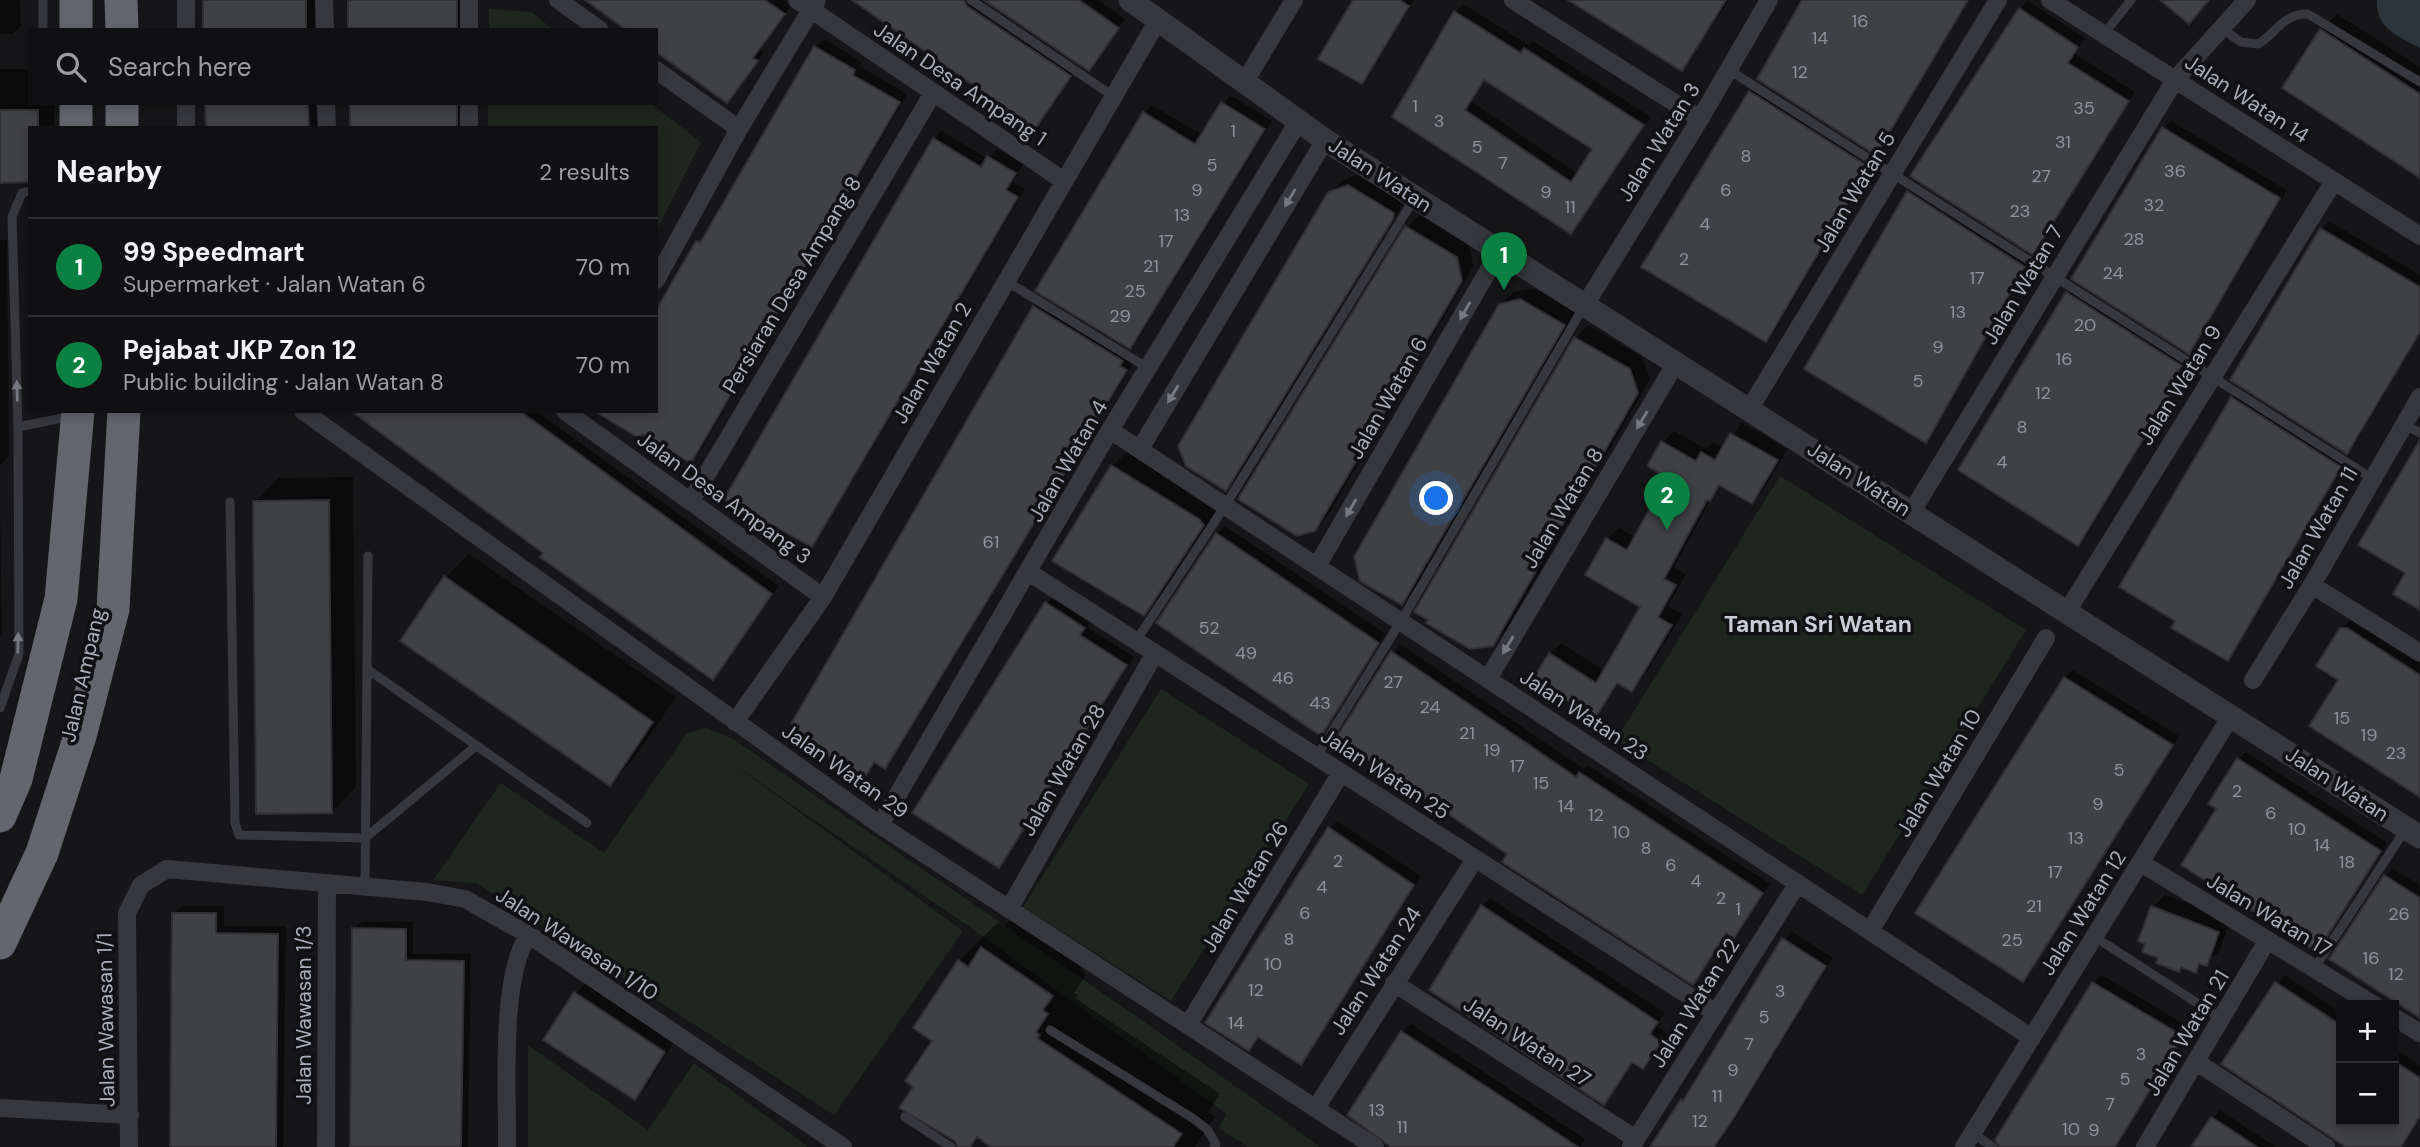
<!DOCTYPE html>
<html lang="en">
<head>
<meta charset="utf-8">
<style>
	:root { --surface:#101012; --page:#19191b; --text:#f1f3f6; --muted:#9c9d9f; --line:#303032; --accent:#0b8043 }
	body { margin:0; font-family:"DM Sans",sans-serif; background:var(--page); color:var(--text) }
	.controls { position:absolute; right:21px; bottom:21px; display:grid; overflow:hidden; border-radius:0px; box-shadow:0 4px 10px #0003 }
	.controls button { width:63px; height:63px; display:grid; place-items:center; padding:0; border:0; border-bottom:2px solid var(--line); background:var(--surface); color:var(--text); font:35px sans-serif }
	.you { position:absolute; left:1437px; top:499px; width:24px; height:24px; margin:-18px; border:5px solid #fff; border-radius:50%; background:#1a73e8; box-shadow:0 0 0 10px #1a73e833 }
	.badge { display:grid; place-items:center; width:46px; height:46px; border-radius:50%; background:var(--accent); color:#fff; font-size:23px; font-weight:700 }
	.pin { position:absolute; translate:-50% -58px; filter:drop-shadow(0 2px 4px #0008) }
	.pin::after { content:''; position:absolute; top:37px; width:24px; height:21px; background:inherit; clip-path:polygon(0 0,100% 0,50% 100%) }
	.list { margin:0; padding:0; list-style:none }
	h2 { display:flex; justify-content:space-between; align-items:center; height:91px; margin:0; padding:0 28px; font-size:30px }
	h2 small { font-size:23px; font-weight:400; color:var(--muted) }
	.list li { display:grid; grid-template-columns:46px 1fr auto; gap:21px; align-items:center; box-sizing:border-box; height:98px; padding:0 28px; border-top:2px solid var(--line) }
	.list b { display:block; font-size:26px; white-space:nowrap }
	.list p { margin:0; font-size:23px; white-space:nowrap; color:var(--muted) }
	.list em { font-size:23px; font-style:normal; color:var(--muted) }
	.icon { flex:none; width:38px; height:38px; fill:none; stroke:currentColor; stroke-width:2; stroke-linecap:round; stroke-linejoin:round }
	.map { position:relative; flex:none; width:2420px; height:1147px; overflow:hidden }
	.search { position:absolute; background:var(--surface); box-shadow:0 4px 10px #0003; left:28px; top:28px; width:630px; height:77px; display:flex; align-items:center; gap:18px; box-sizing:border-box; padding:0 24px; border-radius:0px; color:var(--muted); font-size:26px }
	.panel { position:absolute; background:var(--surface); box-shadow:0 4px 10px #0003; left:28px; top:126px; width:630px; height:287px; border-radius:0px }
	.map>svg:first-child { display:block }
	.green { fill:#1e261f }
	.water { fill:#2c353c }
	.shadow { fill:#0007; fill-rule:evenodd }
	.building { fill:#404145; stroke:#303034; stroke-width:2; fill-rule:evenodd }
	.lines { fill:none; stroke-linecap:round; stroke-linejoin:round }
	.service { stroke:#37383d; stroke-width:9 }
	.minor { stroke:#37383d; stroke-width:18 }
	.tertiary { stroke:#37383d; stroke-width:23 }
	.motorway { stroke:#63666e; stroke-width:33 }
	.oneway { fill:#757881 }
	.labels { text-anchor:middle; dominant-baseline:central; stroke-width:7; stroke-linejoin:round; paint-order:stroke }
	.number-label { font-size:18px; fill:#8e929b }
	.street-label { font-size:21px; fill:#a8adb8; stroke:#111113 }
	.neighbourhood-label { font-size:23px; font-weight:bold; fill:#c9ccd4; stroke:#111113 }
</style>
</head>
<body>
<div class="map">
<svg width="2420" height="1147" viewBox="0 0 2420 1147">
	<rect width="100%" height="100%" fill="#161618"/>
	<path class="green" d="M489,9L531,12L554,30H489Z
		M488,103H650L701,142L656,232V128H488Z
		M1780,476L2026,630L1862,895L1616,740Z
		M1161,689L1309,784L1171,1001L1023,907Z
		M707,728L735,740C930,876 1128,1007 1320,1147H1248L1218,1128L1227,1114L971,928L733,764L963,931L834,1115L476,883L433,880L501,783L604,853L687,733Z
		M528,1045L648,1130L694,1063L808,1147H528Z"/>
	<path class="water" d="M2377,0H2420V48C2398,36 2375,28 2377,0Z"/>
	<path class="shadow" d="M0,0H20L21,26L13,34H0Z
		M205,0H315V30H206Z
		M350,0H463L464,30H351Z
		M588,0H784L791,6L760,49L764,52L727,101L656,30Z
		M855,0H978L1078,68L1035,126Z
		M987,0H1098L1125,19L1089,69Z
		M1356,0H1414L1362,82Z
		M1572,0H1729L1682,69Z
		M1805,0H1969L1885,143L1877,151Z
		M2028,1L2085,38L2075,54L2135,92L2033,252L2020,9Z
		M1463,4L1529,45L1533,41L1651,117L1571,232L1394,117L1456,12ZM1486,79L1594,148L1578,174L1471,101Z
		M2337,14L2420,67V176L2321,30Z
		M824,39L862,62L859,66L907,94L699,453L691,461L656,411V315L816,47Z
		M0,69H28L30,103H54V128H30L0,181Z
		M1759,84L1876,159L1774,332L1766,340L1751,92Z
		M1230,95L1272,121L1138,339L1130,347L1144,113L1152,105L1202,135Z
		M207,103H316L317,128H208Z
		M352,103H464L465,128H352Z
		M2171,121L2287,190L2196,344L2189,351L2163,129Z
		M942,131L988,159L997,149L1023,164L1013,182L1025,189L819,537L811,545L934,139Z
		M1361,174L1405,200L1238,477L1226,489L1330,193L1343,180Z
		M1916,184L2032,258L1933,432L1925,440L1908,192Z
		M1419,215L1469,245L1473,267L1327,517L1314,530L1407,228Z
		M2329,221L2420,275V334L2355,444L2347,452L2321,229Z
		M0,240H7L9,456L0,466Z
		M2076,286L2189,366L2086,536L2078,544L2068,294Z
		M1534,288L1576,312L1414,591L1402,603L1500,305L1513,292Z
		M1042,299L1134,362L893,758L885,766L876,761L865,775L793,724L1034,307Z
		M1588,325L1642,357L1650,379L1505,632L1492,644L1430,619L1417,611L1576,338Z
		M2240,390L2347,458L2235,651L2227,659L2232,398Z
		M354,411H536L779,586L713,678Z
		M1742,423L1787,449L1763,491L1752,502L1723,485L1712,497L1674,567L1686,574L1668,606L1682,614L1643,678L1632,690L1620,682L1595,716L1550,654L1561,643L1605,671L1643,606L1607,539L1619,528L1636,538L1653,508L1666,498L1676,480L1663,442L1674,431L1706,449L1713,442L1724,448Z
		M1129,449L1219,508L1160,597L1144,614L1055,560L1113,466Z
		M353,477L356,787L332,812L255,502L279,478Z
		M0,509L2,634L0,636Z
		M1225,526L1386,634L1321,733L1217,534Z
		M469,554L676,697L633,760L609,784L445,578Z
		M1054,596L1092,619L1087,627L1134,657L999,866L1046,604Z
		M2350,620H2355L2420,662V796L2340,680L2341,629Z
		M1400,644L1584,769L1588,765L1770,884L1741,928L1733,936L1728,933L1693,983L1339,738Z
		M2073,670L2179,736L2023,980L2065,678Z
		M2246,752L2388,843L2317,949L2219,809L2238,759Z
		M1337,821L1421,876L1301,1063L1260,1037L1249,1049L1329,829Z
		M2393,868L2420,886V1016L2385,876Z
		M2165,895L2231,919L2219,952L2195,971L2183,966L2179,970L2160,957L2153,907Z
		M1490,898L1665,1013L1656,1026L1667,1033L1650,1059L1642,1067L1634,1061L1604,1103L1482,906Z
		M182,906H224V926H286L283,1147H172L174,914Z
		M1021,909L1091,956L1081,970L1086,974L1074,993L1078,995L1075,998L1220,1094L1208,1112L1215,1117L1195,1147H995L980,1137L971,1147H958L956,1140L916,1087L934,1041L959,961L998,922L1004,926Z
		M362,921L413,922V953L471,954L468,1147H351L353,929Z
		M1791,931L1833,958L1743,1106L1716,1147H1652Z
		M2102,975L2189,1027L2116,1147H2000L1997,1140L2094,983Z
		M2285,975L2341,1013V1121H2394V1048L2420,1065V1119L2402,1147H2348L2223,1064Z
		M588,981L676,1039L647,1086L634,1098L576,993Z
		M1411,1024L1585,1139L1580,1147H1398L1403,1032Z
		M2220,1110L2276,1147H2192Z"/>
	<path class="building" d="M203,0H306V30H203Z
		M348,0H457V28H348Z
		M585,0H765L785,14L753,58L758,61L727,103L656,52V30H626Z
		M852,0H964L967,6L1071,76L1035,129Z
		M984,0H1079L1119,28L1089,71Z
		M1353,0H1400L1409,6L1362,84L1318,59Z
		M1568,0H1726L1682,71Z
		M1802,0H1968L1876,155L1757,79Z
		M2160,0H2209L2189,24Z
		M2019,8L2078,47L2068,63L2129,101L2033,255L1910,176Z
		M1454,11L1521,53L1524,48L1644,125L1571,234L1392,117ZM1484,80L1592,149L1571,182L1465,110Z
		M2320,29L2420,94V178L2282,88Z
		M814,46L855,70L853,75L900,102L691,463L642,434L639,438L594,411H656V310L696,241L700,243Z
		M1749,91L1869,167L1766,342L1641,267Z
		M1221,102L1265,129L1130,349L1035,291L1143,112L1195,144Z
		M205,103H308L309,128H206Z
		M350,103H457V128H350Z
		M0,110H38V128H30V182L0,183Z
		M2162,127L2280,198L2189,354L2071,279Z
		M933,138L981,167L987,156L1016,173L1006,190L1018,197L812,547L724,499Z
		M1348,185L1394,213L1393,219L1226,491L1186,466L1178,446L1328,192Z
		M1907,191L2025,267L1926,443L1804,369Z
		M1405,226L1457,257L1462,281L1315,531L1297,536L1238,499Z
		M2320,228L2420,287V332L2347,454L2230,380Z
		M2066,292L2182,366L2178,371L2183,374L2078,546L1958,470Z
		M1520,299L1565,325L1402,605L1360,581L1354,557L1499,304Z
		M1033,306L1123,361L1120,366L1127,370L885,769L874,762L865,777L798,739L791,724Z
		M1574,337L1630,369L1638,393L1493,646L1470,649L1426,623L1428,620L1414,612Z
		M2231,397L2341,467L2228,661L2171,628L2175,621L2119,587Z
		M351,411H520L772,594L713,680L540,557L543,553Z
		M1730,433L1778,460L1752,504L1719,485L1710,501L1707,500L1664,579L1676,585L1658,617L1672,625L1632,692L1617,683L1595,718L1533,679L1549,653L1596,683L1640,607L1585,575L1606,538L1627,550L1651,506L1657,510L1673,481L1647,466L1661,441L1696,461L1701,452L1715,460Z
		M2420,440V610L2393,594L2405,573L2358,545Z
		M1111,465L1199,519L1204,525L1144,616L1052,561Z
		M329,500L332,813L256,814L253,501Z
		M1216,533L1379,643L1321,736L1156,623Z
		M444,576L653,722L610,786L400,641Z
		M1045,602L1085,628L1080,635L1127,665L999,868L912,813Z
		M2340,628H2347L2420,675V797L2309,726L2338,680L2316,666Z
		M1391,651L1576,777L1579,772L1763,893L1734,938L1726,933L1693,985L1502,862L1507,854L1336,738Z
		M2064,677L2173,745L2023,982L1915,913Z
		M2237,758L2381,851L2317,952L2181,865L2216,809L2208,804Z
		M1328,827L1414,885L1301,1065L1258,1037L1249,1051L1205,1023Z
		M2384,875L2420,898V1018L2329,959Z
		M1481,905L1658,1022L1650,1034L1661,1042L1643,1069L1632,1062L1604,1105L1429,990Z
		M2151,906L2219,932L2207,966L2199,964L2196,973L2181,967L2179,972L2156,963L2158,958L2142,952L2145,944L2138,941Z
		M172,913H216V933L278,934L276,1147H170Z
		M352,928L406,929V960L464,961L461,1147H350Z
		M1782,938L1826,966L1735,1116L1714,1147H1650L1681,1099L1683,1101Z
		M981,947L1053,996L1043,1010L1048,1014L1036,1032L1040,1035L1037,1038L1182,1134L1173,1147H991L977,1137L970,1147H958L955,1141L899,1108L913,1087L905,1081L932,1041L913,1028L958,960L968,967Z
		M2092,982L2183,1036L2115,1147H2000L1995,1140Z
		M2275,982L2341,1025V1121H2394V1061L2420,1078V1116L2401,1147H2346L2221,1064Z
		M574,992L665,1052L635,1100L543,1040Z
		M1401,1031L1516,1106L1578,1147H1391L1347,1115Z
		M2211,1117L2224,1125L2257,1147H2191Z"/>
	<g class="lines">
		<path class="service" d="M43,0V30
			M971,0L1113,96
			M2221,28L2241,42L2258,44C2276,33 2284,13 2308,14L2420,82
			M2104,34L2131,0
			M1729,70L2373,479
			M1006,281L1148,368
			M2404,424L2420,433
			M18,427L72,416
			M230,502L235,823L239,835L365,838L476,746
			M1136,641L1225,506L1414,199
			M367,669L587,823
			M0,708L19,654L18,427L12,217L22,193L30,191
			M1317,756L1401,621L1584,306
			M365,887L368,556
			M2095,937L2222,1019
			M2314,969L2405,830
			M1050,1030L1191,1117L1207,1129L1216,1144L1214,1147
			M905,1117L951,1147
			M1972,1133L1993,1147"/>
		<path class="minor" d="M186,0V30
			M324,0L325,30
			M469,0V30
			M558,0L600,30
			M797,0L1064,181
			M1513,0L1700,119
			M2050,0L2420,236
			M656,70L739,129
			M1244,83L1294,0
			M186,103V128
			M326,103L327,128
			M469,103V128
			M656,280L739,129L817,0
			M1585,305L1700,119L1769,0
			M1750,408L1998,0
			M303,411L880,825L1375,1147
			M565,411L823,597
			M1110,430L2032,1038
			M1140,449L1325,140
			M691,501L933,93
			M1911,513L2175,80L2247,0
			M1317,566L1499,252
			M1030,573L1716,1013
			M2312,585L2420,653
			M2066,613L2334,181
			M1488,679L1677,361
			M2253,680L2312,585L2420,397
			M735,722L823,597L1158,20
			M880,825L1110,430L1298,122
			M2141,863L2374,1005
			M1009,909L1155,653
			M1870,931L2046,638
			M1394,983L1636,1139
			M2394,1017L2420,1033
			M1188,1025L1341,773
			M2198,1063L2326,1147
			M0,1108L130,1115
			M1316,1108L1475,859
			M129,1147L127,913L141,885L167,869L427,892L465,899L529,935L843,1147
			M326,1147L327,884
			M507,1147C508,1096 499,975 529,935
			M1631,1147L1798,883
			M1964,1147L2231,716
			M2145,1147L2267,941"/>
		<path class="tertiary" d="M1130,0L1325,140L2420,837"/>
		<path class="motorway" d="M76,0V30
			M121,0L122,30
			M76,103V128
			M122,103V128
			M0,816L16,779L61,599L78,411
			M0,943L42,853L80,736L113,609L124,411"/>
	</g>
	<defs><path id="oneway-solid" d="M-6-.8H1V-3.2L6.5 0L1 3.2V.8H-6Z" transform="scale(1.75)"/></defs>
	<g class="oneway">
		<use href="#oneway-solid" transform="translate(1290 198) rotate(121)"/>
		<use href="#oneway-solid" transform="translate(1465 311) rotate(120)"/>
		<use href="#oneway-solid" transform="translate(17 391) rotate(-92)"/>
		<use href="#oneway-solid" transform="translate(1173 394) rotate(121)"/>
		<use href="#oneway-solid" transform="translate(1642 420) rotate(121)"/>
		<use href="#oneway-solid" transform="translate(1351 508) rotate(120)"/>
		<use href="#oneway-solid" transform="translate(18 643) rotate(-89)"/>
		<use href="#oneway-solid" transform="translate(1508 645) rotate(121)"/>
	</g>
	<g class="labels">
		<g class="number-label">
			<text x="1860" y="21">16</text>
			<text x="1820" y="38">14</text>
			<text x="1800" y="72">12</text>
			<text x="1415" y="106">1</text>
			<text x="2084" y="108">35</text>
			<text x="1439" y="121">3</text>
			<text x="1233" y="131">1</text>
			<text x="2063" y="142">31</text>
			<text x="1477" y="147">5</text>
			<text x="1746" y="156">8</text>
			<text x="1503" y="163">7</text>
			<text x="1212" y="165">5</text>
			<text x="2175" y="171">36</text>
			<text x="2041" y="176">27</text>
			<text x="1197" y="190">9</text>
			<text x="1726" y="190">6</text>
			<text x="1546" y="192">9</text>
			<text x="2154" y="205">32</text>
			<text x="1570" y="207">11</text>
			<text x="2020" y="211">23</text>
			<text x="1182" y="215">13</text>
			<text x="1705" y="224">4</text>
			<text x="2134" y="239">28</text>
			<text x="1166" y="241">17</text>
			<text x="1684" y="259">2</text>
			<text x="1151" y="266">21</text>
			<text x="2113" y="273">24</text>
			<text x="1977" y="278">17</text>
			<text x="1135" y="291">25</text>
			<text x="1958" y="312">13</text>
			<text x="1120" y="316">29</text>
			<text x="2085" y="325">20</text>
			<text x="1938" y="347">9</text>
			<text x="2064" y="359">16</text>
			<text x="1918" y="381">5</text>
			<text x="2043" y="393">12</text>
			<text x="2022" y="427">8</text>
			<text x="2002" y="462">4</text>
			<text x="991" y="542">61</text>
			<text x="1209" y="628">52</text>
			<text x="1246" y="653">49</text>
			<text x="1283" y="678">46</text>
			<text x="1393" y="682">27</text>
			<text x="1320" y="703">43</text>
			<text x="1430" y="707">24</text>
			<text x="2342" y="718">15</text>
			<text x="1467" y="733">21</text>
			<text x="2369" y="735">19</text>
			<text x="1492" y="750">19</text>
			<text x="2396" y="753">23</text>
			<text x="1517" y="766">17</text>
			<text x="2119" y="770">5</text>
			<text x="1541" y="783">15</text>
			<text x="2237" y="791">2</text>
			<text x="2098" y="804">9</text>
			<text x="1566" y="806">14</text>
			<text x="2271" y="813">6</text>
			<text x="1596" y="815">12</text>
			<text x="2297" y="829">10</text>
			<text x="1621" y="832">10</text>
			<text x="2076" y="838">13</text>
			<text x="2322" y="845">14</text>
			<text x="1646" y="848">8</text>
			<text x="1338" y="861">2</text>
			<text x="2347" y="862">18</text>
			<text x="1671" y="865">6</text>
			<text x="2055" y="872">17</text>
			<text x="1696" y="881">4</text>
			<text x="1322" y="887">4</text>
			<text x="1721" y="898">2</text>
			<text x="2034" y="906">21</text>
			<text x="1738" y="909">1</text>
			<text x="1305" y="913">6</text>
			<text x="2399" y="914">26</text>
			<text x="1289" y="939">8</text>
			<text x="2012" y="940">25</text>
			<text x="2371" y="958">16</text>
			<text x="1273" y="964">10</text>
			<text x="2396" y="974">12</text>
			<text x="1256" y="990">12</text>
			<text x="1780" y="991">3</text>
			<text x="1764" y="1017">5</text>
			<text x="1236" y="1023">14</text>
			<text x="1749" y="1044">7</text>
			<text x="2141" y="1054">3</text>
			<text x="1733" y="1070">9</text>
			<text x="2125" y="1079">5</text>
			<text x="1717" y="1096">11</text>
			<text x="2110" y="1104">7</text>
			<text x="1377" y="1110">13</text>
			<text x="1700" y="1121">12</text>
			<text x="1402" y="1127">11</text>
			<text x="2071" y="1129">10</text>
			<text x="2094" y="1130">9</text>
		</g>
		<g class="street-label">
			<text transform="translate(960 84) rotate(34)">Jalan Desa Ampang 1</text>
			<text transform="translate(2247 99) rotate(33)">Jalan Watan 14</text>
			<text transform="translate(1659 142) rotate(-58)">Jalan Watan 3</text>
			<text transform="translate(1380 175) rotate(33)">Jalan Watan</text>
			<text transform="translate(1855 192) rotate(-59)">Jalan Watan 5</text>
			<text transform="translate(792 285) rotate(-59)">Persiaran Desa Ampang 8</text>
			<text transform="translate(2023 285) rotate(-59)">Jalan Watan 7</text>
			<text transform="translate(932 363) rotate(-60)">Jalan Watan 2</text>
			<text transform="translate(2180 385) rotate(-58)">Jalan Watan 9</text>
			<text transform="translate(1388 398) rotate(-60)">Jalan Watan 6</text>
			<text transform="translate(1068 461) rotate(-60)">Jalan Watan 4</text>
			<text transform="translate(1859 479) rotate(33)">Jalan Watan</text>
			<text transform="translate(724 498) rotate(36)">Jalan Desa Ampang 3</text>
			<text transform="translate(1563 508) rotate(-59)">Jalan Watan 8</text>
			<text transform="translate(2318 528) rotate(-60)">Jalan Watan 11</text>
			<text transform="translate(83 675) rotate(-77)">Jalan Ampang</text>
			<text transform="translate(1584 715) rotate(33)">Jalan Watan 23</text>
			<text transform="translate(1063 770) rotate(-60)">Jalan Watan 28</text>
			<text transform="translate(845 771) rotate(35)">Jalan Watan 29</text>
			<text transform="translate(1939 773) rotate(-59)">Jalan Watan 10</text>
			<text transform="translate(1385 774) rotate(33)">Jalan Watan 25</text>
			<text transform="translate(2337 784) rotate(33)">Jalan Watan</text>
			<text transform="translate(1245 887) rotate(-59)">Jalan Watan 26</text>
			<text transform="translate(2083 913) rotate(-58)">Jalan Watan 12</text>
			<text transform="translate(2269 915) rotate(31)">Jalan Watan 17</text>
			<text transform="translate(577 944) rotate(33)">Jalan Wawasan 1/10</text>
			<text transform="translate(1376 971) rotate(-57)">Jalan Watan 24</text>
			<text transform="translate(1695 1003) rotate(-58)">Jalan Watan 22</text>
			<text transform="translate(304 1015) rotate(-90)">Jalan Wawasan 1/3</text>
			<text transform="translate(106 1020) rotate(-91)">Jalan Wawasan 1/1</text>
			<text transform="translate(2187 1033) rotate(-59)">Jalan Watan 21</text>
			<text transform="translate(1527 1042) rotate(33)">Jalan Watan 27</text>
		</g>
		<g class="neighbourhood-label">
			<text x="1818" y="624">Taman Sri Watan</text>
		</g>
	</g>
</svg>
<div class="controls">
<button>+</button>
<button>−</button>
</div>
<div class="you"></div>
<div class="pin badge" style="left:1504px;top:290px">1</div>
<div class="pin badge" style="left:1667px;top:530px">2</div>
<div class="search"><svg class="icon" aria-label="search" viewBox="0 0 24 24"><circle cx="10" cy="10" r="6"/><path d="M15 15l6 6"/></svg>Search here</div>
<section class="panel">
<h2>Nearby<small>2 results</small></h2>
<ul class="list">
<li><span class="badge">1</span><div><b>99 Speedmart</b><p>Supermarket · Jalan Watan 6</p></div><em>70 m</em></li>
<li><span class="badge">2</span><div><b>Pejabat JKP Zon 12</b><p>Public building · Jalan Watan 8</p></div><em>70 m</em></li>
</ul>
</section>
</div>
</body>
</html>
